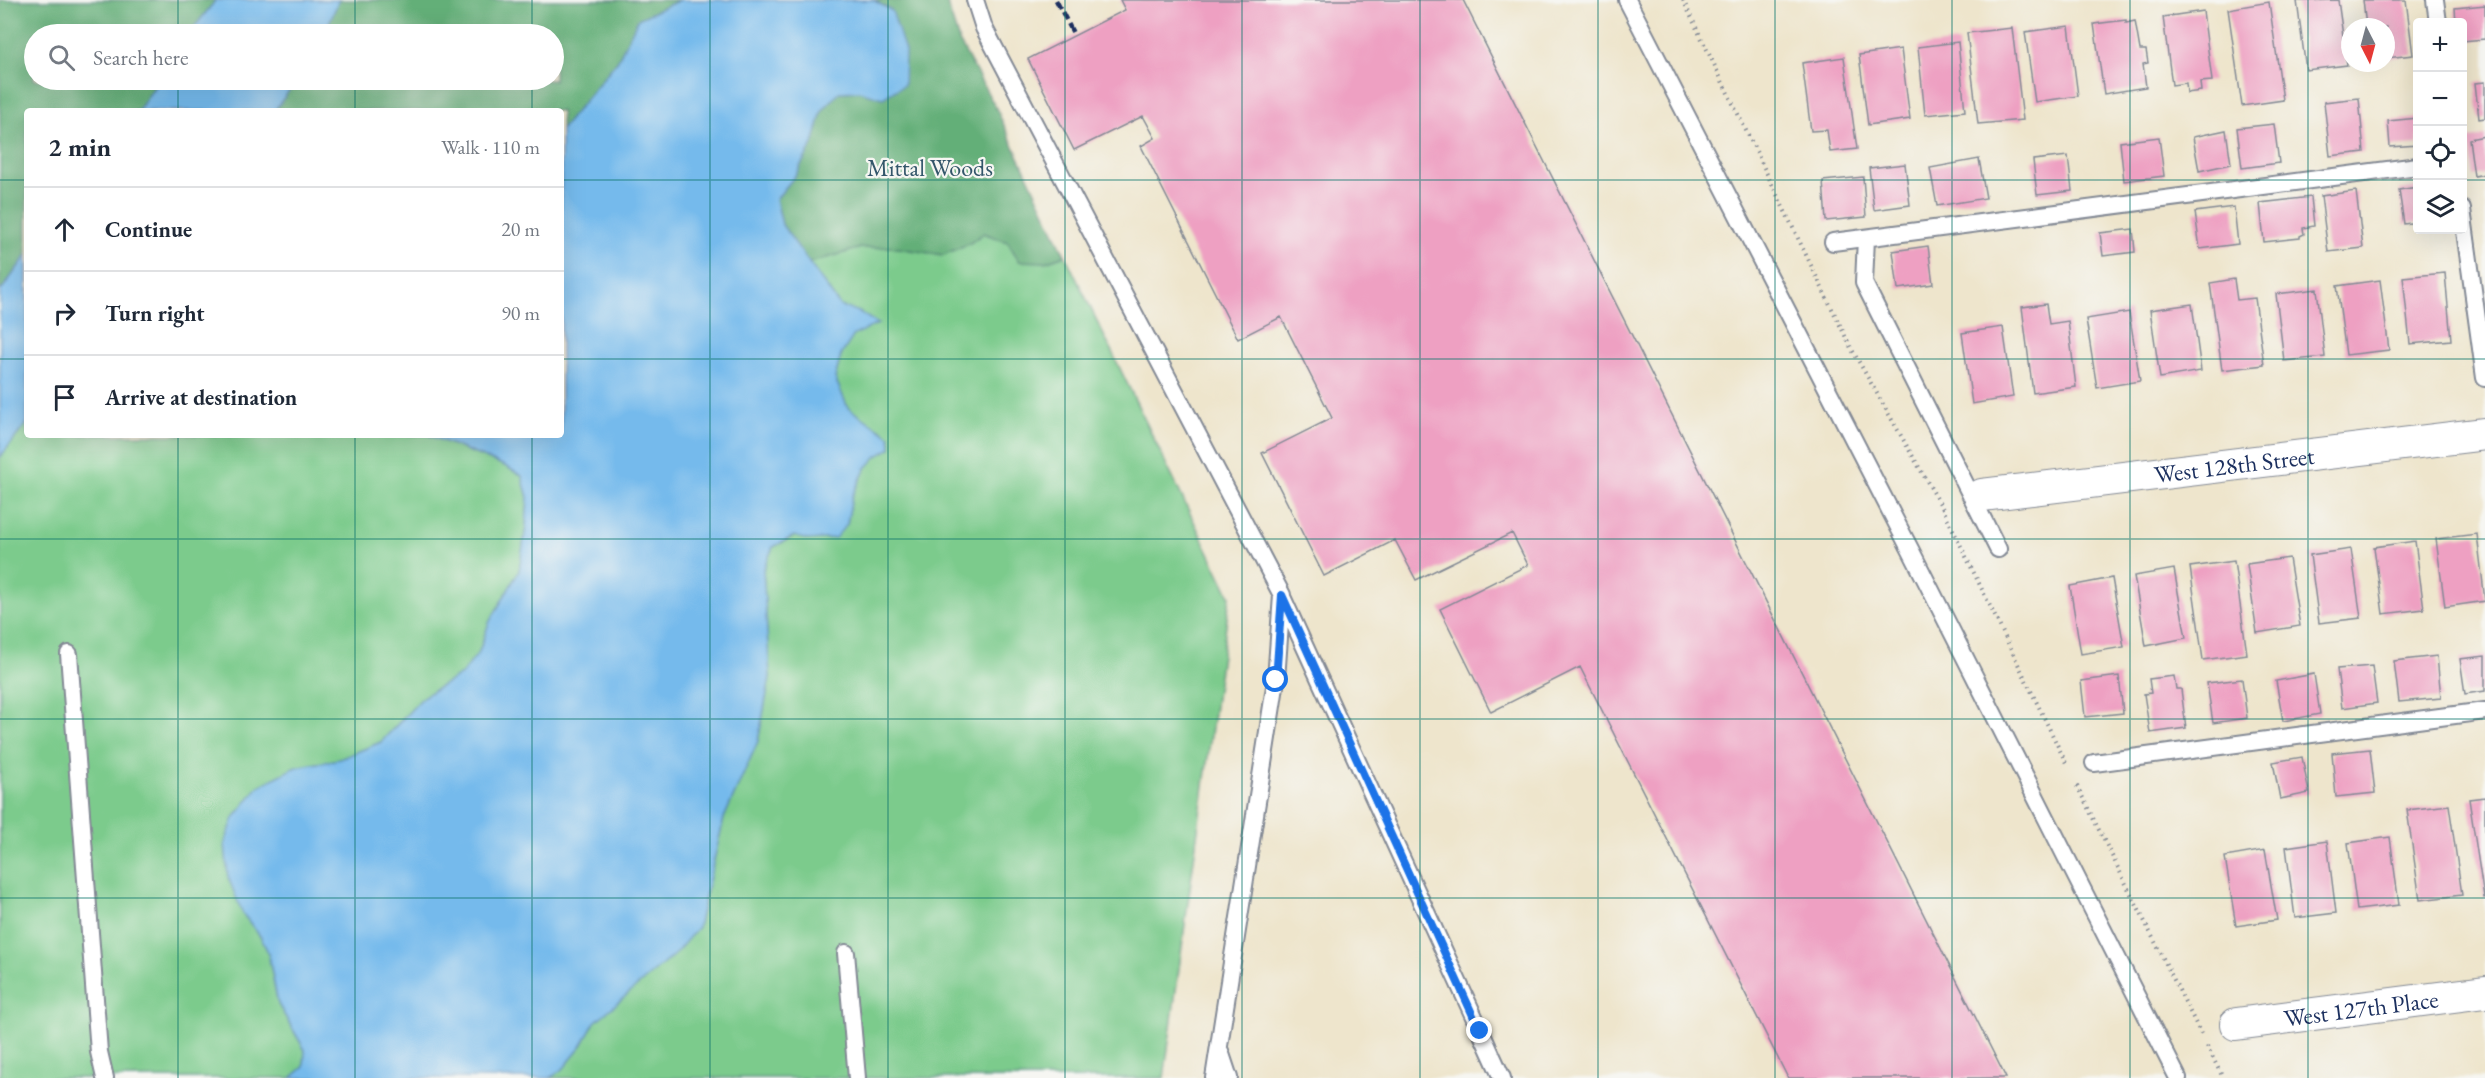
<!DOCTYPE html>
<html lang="en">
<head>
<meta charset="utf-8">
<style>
	:root { --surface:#fff; --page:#f6f6f7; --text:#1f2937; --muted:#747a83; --line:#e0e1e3 }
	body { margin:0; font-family:"EB Garamond",serif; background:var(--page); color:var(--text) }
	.controls { position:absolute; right:18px; top:18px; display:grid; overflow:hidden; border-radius:6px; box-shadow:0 6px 24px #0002 }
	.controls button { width:54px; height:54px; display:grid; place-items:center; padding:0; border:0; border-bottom:2px solid var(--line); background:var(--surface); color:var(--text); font:30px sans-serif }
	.compass { position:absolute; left:2341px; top:18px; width:54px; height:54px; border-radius:50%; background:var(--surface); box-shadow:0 6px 24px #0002; rotate:174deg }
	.stop { position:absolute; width:18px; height:18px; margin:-14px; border:4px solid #1a73e8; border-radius:50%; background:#fff }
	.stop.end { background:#1a73e8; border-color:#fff; box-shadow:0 2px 6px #0008 }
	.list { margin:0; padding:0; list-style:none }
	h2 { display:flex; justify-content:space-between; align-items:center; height:78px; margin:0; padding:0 24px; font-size:26px }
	h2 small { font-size:20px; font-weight:400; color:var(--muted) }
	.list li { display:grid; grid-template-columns:39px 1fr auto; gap:18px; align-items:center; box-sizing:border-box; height:84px; padding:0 24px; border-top:2px solid var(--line) }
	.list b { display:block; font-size:22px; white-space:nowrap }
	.list em { font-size:20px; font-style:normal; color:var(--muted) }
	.icon { flex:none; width:33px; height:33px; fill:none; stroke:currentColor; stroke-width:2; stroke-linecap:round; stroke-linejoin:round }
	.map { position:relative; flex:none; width:2485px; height:1078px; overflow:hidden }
	.search { position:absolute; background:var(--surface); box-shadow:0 6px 24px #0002; left:24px; top:24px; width:540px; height:66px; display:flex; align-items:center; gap:15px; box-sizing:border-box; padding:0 21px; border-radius:33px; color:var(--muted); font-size:22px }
	.panel { position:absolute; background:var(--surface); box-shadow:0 6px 24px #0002; left:24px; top:108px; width:540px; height:330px; border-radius:6px }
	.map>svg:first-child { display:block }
	.green { fill:#7bcb8c; stroke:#4b7d75; stroke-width:1.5 }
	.forest { fill:#64af78; stroke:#406f6b; stroke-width:1.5 }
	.water { fill:#75baec; stroke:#4874a5; stroke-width:1.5 }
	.building { fill:#eea0c2 }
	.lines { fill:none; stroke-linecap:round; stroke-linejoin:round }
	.service-casing { stroke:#848a95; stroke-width:20 }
	.minor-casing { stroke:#848a95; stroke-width:34 }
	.path { stroke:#848a95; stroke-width:4; stroke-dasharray:1.5 4.5; stroke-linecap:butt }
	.service { stroke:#fff; stroke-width:16 }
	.minor { stroke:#fff; stroke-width:32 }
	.rail { stroke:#1b2f5e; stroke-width:4.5; stroke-dasharray:9 4.5; stroke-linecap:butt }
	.route { stroke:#1a73e8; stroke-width:8 }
	.grid { fill:none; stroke:#0f766e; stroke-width:1.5; stroke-opacity:0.55 }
	.labels { text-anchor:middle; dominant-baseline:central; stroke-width:4.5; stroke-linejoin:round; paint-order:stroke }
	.park-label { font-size:24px; fill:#33566a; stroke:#f6f6f2 }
	.street-label { font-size:24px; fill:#1b2f5e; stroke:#f6f6f2 }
</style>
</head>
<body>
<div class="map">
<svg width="2485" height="1078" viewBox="0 0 2485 1078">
	<rect width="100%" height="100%" fill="#f6f6f2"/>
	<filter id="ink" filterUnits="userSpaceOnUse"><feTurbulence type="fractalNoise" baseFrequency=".0167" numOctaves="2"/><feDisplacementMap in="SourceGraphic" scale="12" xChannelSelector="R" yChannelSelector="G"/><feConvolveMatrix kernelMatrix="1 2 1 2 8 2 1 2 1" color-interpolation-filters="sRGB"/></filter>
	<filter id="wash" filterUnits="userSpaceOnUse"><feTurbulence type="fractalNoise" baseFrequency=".008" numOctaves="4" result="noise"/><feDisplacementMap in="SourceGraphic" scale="24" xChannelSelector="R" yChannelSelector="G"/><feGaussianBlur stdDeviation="1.35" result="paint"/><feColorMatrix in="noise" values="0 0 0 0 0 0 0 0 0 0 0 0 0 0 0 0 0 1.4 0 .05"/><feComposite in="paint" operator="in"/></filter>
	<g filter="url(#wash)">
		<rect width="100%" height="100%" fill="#eee5cc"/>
		<path class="green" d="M983,233L1008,242L1045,262L1065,255L1230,596L1164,1078H550L563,1069L581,1047L595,1022L698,927L724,818L758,741L770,677L763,570L773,547L795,536L808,540L847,524L852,496L866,468L890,436L848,408L835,378L841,355L854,334L877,324L859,312L840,306L809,263L861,248L892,247L943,255L970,243Z
			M27,423V435H428L505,466L522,476L528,497L526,527L519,571L489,623L479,652L462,674L424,696L381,742L340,759L296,767L259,786L234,818L225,843L243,914L260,936L268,952L278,1004L305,1050L304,1067L291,1078H0V457Z"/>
		<path class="forest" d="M0,0H216L189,34H34V80H159L138,111H27V255L0,292Z
			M339,0H680L638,19L618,60L561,130V111H274L297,80H554V34H324Z
			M873,0H946L959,41L996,108L1065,255L1045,262L1019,261L1008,242L984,233L970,243L943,255L892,247L861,248L809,263L782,225L776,199L794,177L813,144L822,111L839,92L859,91L883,98L892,11Z"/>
		<path class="water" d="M216,0H339L324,34H189Z
			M680,0H873L892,11L905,51L904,85L883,98L859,91L839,92L822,111L813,144L794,177L776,199L782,225L840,306L859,312L878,324L854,335L841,355L835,378L848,408L890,436L891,448L877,456L866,468L852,496L847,524L835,538L808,540L794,536L773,547L763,570L770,677L758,741L724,818L698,927L675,954L595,1022L581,1047L563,1069L550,1078H291L304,1067L305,1050L278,1004L268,952L260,936L243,914L228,877L225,843L234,818L259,786L296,767L340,759L381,742L424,696L462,674L479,652L489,623L519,571L526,527L528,497L522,476L505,466L428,435H561V130L618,60L638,19Z
			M159,80H297L274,111H138Z
			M27,255V423L0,457V292Z"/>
		<g id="blocks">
			<path class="building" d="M1120,0H1463L2006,1078H1788L1580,667L1491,712L1440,609L1528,565L1512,533L1416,580L1395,540L1324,576L1262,453L1332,418L1281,317L1238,339L1141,146L1155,138L1143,116L1074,150L1028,59L1125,10Z
				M2338,0L2347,65L2306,70L2297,1Z
				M2363,0H2406L2413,55L2386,58V27H2366Z
				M2269,2L2283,100L2242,106L2228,9Z
				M2485,5V39L2462,41V22H2456L2455,8Z
				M2203,11L2212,81L2200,82L2201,91L2187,93L2186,83L2172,85L2163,17Z
				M2126,20V23L2135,21L2140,50H2146L2148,63L2143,64L2146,87L2104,94L2094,24Z
				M2069,26L2078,96L2035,102L2025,32Z
				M2012,28L2023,120L1978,124L1967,33Z
				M1958,42L1965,111L1925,115L1918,47Z
				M1901,49L1910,119L1868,125L1859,55Z
				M1844,57L1857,149L1830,152L1827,130L1811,131L1802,63Z
				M2485,82V118L2479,119L2475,83Z
				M2359,98L2364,152L2330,156L2324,102Z
				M2418,118V145L2390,147L2388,121Z
				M2274,124L2279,163L2242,168L2237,128Z
				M2226,130L2231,164L2199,171L2193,137Z
				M2485,136V174L2474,176L2469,139Z
				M2159,137L2164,176L2124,181L2120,142Z
				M2068,156L2072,191L2037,195L2033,160Z
				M1979,159L1986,198L1937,206L1930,168Z
				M1905,164L1910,205L1874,210L1869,168Z
				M1863,177L1866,217L1826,221L1823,181Z
				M2418,187V222L2404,224L2399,190Z
				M2356,191L2363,248L2328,252L2321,196Z
				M2311,197L2314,226L2303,228L2304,234L2300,236V238L2264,242L2260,203Z
				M2234,207L2238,244L2200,249L2195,212Z
				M2133,229L2135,252L2103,256L2100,233Z
				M1928,246L1933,284L1898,289L1893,251Z
				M2445,273L2451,340L2410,344L2403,277Z
				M2234,279L2237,300L2255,298L2264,365L2222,370L2210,283Z
				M2380,280L2389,350L2346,355L2337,286Z
				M2317,289L2325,357L2284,361L2276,294Z
				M2046,304L2049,324L2068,321L2076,387L2033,393L2022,307Z
				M2192,304L2201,371L2160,378L2150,310Z
				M2129,312L2140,381L2097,388L2086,319Z
				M2003,327L2013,397L1972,404L1962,333Z
				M2477,534L2485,601L2445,607L2436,539Z
				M2415,541L2424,609L2383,614L2374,547Z
				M2351,549L2361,618L2319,623L2310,555Z
				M2289,558L2300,626L2257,633L2247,564Z
				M2234,561L2247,654L2203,660L2190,567Z
				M2174,569L2186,638L2146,646L2134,576Z
				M2112,578L2124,647L2081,654L2070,586Z
				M2437,656L2441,698L2399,702L2394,661Z
				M2485,656V691L2465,694L2460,659Z
				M2372,666L2377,703L2342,708L2337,669Z
				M2314,674L2320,714L2283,721L2276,681Z
				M2119,676L2123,713L2085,717L2081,681Z
				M2174,676L2176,689H2181L2186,728L2150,733L2144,694L2151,693L2149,679Z
				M2242,679L2247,718L2213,723L2207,683Z
				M2370,749L2375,793L2336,797L2332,753Z
				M2302,757L2309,793L2280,799L2273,762Z
				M2485,797V898H2484L2469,799Z
				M2449,805L2462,895L2420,900L2407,810Z
				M2390,837L2399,905L2357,910L2348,843Z
				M2327,841L2336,913L2295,918L2286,847Z
				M2265,850L2277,920L2236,926L2225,857Z"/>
		</g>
	</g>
	<g filter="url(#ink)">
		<use href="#blocks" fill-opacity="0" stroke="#848a95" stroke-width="1.5"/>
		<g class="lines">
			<defs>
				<path id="service" d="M975,0L984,28L1282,595L1276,680L1214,1078
					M1627,0L1910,549L2178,1078
					M2435,0L2438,22
					M2462,209L2485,378
					M1866,238L1864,283L1998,549
					M1833,242L2418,166
					M1283,599L1502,1078
					M69,654L99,1052L105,1078
					M2094,763L2485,711
					M846,953L857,1078
					M1220,1051L1229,1078"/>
				<g id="minor">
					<path id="s1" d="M1982,495L2485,434"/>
					<path id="s2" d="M2236,1024L2485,992"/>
				</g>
			</defs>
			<use href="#service" class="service-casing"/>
			<use href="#minor" class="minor-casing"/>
			<path class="path" d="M1683,0L1851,348L1944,511L2066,763
				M2077,786L2201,1034
				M2207,1046L2223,1078"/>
			<use href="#service" class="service"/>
			<use href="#minor" class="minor"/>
			<path class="rail" d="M1056,0L1074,35"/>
		</g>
	</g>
	<g class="lines" filter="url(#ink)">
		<path class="route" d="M1276,680L1282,595L1480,1031"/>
	</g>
	<path class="grid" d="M178,0V34M355,0V34M532,0V34M710,0V1078M888,0V1078M1065,0V1078M1242,0V1078M1420,0V1078M1598,0V1078M1775,0V1078M1952,0V1078M2130,0V1078M2308,0V1078M178,80V111M355,80V111M532,80V111M0,180H27M561,180H2418M2462,180H2485M0,359H27M561,359H2485M178,435V1078M355,435V1078M532,435V1078M0,539H2485M0,719H2485M0,898H2485"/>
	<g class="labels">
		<g class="park-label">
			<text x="930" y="167">Mittal Woods</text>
		</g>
		<g class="street-label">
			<text stroke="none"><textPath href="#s1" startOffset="254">West 128th Street</textPath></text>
			<text stroke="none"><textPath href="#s2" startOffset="126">West 127th Place</textPath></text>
		</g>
	</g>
</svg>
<div class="controls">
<button>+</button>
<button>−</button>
<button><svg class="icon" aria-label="locate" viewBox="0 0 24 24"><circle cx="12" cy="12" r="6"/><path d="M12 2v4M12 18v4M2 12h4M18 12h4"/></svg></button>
<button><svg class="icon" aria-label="layers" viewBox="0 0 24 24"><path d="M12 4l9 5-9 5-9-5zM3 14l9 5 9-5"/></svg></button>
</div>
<svg class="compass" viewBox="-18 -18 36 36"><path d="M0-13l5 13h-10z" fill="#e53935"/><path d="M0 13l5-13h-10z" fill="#747a83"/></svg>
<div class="stop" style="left:1276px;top:680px"></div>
<div class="stop end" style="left:1480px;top:1031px"></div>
<div class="search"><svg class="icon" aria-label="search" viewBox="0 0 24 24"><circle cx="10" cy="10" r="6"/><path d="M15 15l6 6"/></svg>Search here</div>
<section class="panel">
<h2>2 min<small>Walk · 110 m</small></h2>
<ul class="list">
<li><svg class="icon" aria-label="ahead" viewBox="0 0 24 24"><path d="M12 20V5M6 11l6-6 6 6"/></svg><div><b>Continue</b></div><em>20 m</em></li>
<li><svg class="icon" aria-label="right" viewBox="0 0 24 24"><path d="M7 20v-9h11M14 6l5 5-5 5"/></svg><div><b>Turn right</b></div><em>90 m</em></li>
<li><svg class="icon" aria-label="arrive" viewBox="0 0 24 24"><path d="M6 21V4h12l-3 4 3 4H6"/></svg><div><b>Arrive at destination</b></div></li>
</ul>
</section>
</div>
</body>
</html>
